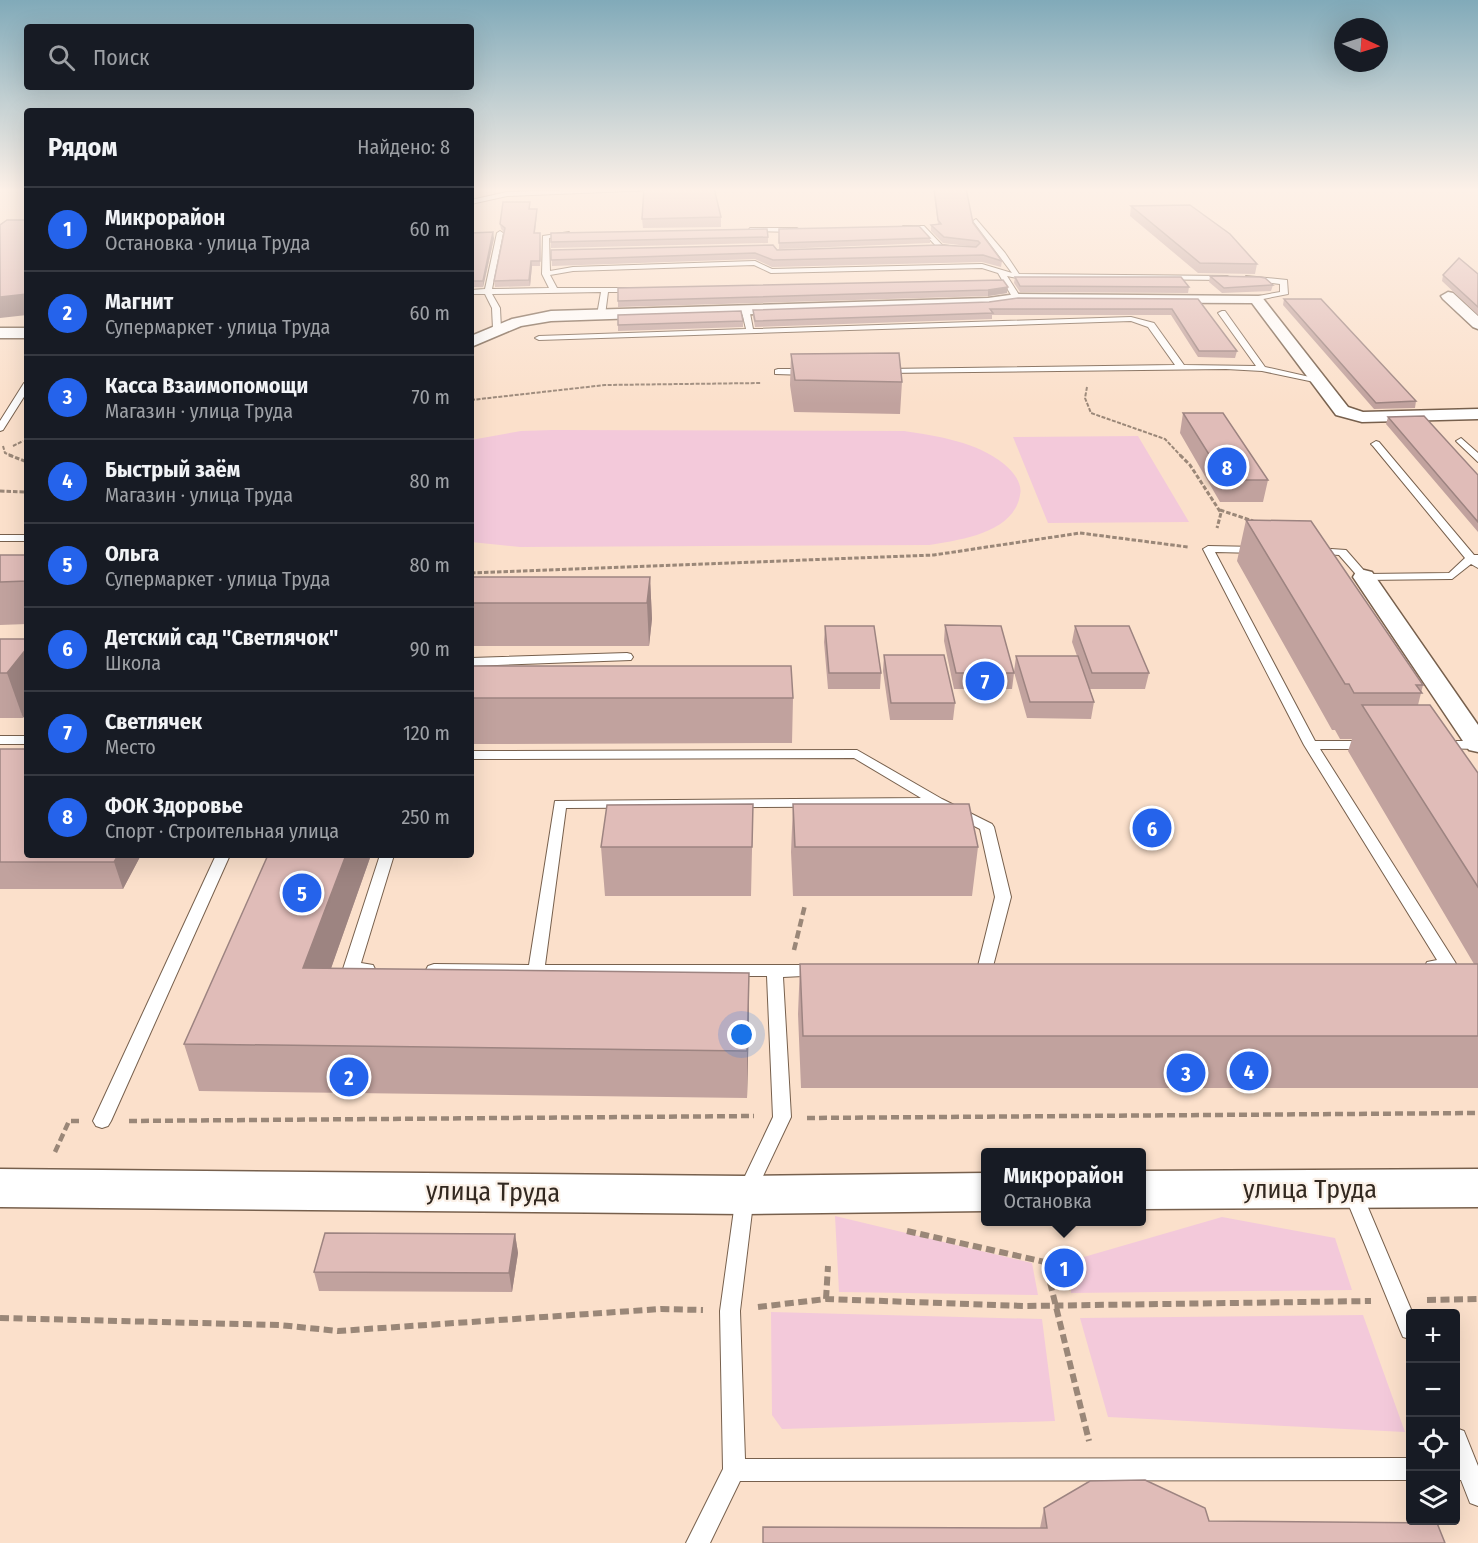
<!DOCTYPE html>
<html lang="ru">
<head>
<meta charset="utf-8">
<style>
	:root { --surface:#171b24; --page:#242831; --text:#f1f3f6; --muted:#9ea1a6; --line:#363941; --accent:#2563eb }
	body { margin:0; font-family:"Fira Sans Condensed",sans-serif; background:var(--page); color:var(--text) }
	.controls { position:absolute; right:18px; bottom:18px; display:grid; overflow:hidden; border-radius:6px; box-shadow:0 6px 24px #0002 }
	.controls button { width:54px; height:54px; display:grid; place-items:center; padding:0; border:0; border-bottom:2px solid var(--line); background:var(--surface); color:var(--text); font:30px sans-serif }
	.compass { position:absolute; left:1334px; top:18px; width:54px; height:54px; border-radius:50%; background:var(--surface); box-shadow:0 6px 24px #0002; rotate:94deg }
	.you { position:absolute; left:742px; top:1035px; width:21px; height:21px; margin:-15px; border:4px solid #fff; border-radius:50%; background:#1a73e8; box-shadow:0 0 0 9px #1a73e833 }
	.badge { display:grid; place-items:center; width:39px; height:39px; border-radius:50%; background:var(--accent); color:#fff; font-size:20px; font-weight:700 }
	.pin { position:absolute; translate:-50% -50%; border:3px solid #fff; box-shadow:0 2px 6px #0006 }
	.popup { position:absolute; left:981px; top:1148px; width:165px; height:78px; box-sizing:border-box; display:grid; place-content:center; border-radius:6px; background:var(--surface); filter:drop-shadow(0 2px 4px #0005); font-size:20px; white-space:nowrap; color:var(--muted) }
	.popup b { font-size:22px; color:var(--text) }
	.popup::after { content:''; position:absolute; left:50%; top:100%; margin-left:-12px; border:12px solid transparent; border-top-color:var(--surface) }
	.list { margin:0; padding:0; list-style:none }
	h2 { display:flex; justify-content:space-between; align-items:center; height:78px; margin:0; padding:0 24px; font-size:26px }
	h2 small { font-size:20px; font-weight:400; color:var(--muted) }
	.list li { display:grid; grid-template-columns:39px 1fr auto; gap:18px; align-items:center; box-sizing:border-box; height:84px; padding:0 24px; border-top:2px solid var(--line) }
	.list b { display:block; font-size:22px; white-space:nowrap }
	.list p { margin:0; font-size:20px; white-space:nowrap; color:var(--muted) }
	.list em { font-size:20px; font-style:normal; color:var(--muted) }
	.icon { flex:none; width:33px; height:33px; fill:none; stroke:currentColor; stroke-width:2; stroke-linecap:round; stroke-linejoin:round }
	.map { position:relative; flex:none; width:1478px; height:1543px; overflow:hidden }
	.search { position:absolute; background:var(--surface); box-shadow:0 6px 24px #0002; left:24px; top:24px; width:450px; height:66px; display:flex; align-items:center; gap:15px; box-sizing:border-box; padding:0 21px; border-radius:6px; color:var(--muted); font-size:22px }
	.panel { position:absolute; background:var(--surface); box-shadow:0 6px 24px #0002; left:24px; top:108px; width:450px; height:750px; border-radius:6px }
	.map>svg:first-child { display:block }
	.green { fill:#f3c9da }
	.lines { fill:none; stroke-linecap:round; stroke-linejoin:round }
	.lane-casing { stroke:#77604d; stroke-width:2 }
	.street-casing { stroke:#77604d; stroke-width:3 }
	.secondary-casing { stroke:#77604d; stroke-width:3 }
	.path-far3 { stroke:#9a8778; stroke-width:2; stroke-dasharray:4 1.5; stroke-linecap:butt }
	.path-far2 { stroke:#9a8778; stroke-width:3; stroke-dasharray:4.5 2; stroke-linecap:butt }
	.path-far1 { stroke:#9a8778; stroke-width:4.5; stroke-dasharray:8 4; stroke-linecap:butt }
	.path { stroke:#9a8778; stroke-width:6; stroke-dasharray:9 4.5; stroke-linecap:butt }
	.lane { fill:#fff; fill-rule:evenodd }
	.street { fill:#fff; fill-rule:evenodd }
	.secondary { fill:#fff; fill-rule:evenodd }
	.wall { fill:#c1a29e }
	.shaded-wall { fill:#9d8481 }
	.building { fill:#e0bcb8; stroke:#9d8481; stroke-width:1.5 }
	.labels { text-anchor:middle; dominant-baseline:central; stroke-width:4.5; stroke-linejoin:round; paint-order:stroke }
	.near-street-label { font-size:26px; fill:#322820; stroke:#fbf1e8 }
</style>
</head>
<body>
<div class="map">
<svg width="1478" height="1543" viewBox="0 0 1478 1543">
	<rect width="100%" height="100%" fill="#fbe0cb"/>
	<path class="green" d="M552,430L904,431C938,436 977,442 1004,464C1013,471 1023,484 1020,495C1014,533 960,540 929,545L520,547L471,542V440L521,431Z
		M1138,436L1189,522L1048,523L1013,437Z
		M835,1216L1032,1263L1038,1295L839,1292Z
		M1222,1217L1335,1238L1352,1290L1071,1293L1070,1261Z
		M771,1312L1042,1319L1055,1421L782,1429L772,1415Z
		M1363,1315L1405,1432L1108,1417L1080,1318Z"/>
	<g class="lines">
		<defs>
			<path id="lane" d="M634,188H702L507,196L471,204V200L507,192Z
				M976,219L1005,253L1019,274L1227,276L1231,278L1227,280L1017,278L1007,276L1021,298L1017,300H1014L998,273L982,268L771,273L754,265L573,271L550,275L557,288H635L639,290L635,292H608L605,315L601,317L597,315L601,292L492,294L500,308L501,329L497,331L493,329L492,308L485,294H471V290L485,289L497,233L500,231L503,233L492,289L549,288L542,274L543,236L569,232L571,235L549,238L550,271L573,267L755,261L772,269L982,264L1012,273L973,221Z
				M903,226H924L942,245L957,247L954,249L938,248L920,229H901Z
				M750,228H797L800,230L797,232L748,231Z
				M1246,276L1287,280L1288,294L1253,301V297L1280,292V284L1249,280H1246Z
				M745,306L749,308L753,329L1131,317L1154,323L1184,365L1256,366L1218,313L1222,311H1225L1265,367L1323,380L1319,383L1262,371L1226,369L884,373L880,371L884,369L1175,365L1148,327L1131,321L539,340L535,338L539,336L746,329L741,308Z
				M778,369H808L812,372L808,375L775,374V370Z
				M27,382V392L3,430L0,431V421L24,383Z
				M1461,438L1478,453V462L1458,443L1456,441Z
				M1376,441L1379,442L1474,555H1478V568L1471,564L1452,579L1364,580L1360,579L1339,555L1312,553L1311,551L1316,548L1346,550L1367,574L1449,573L1465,558L1373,446L1371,444Z
				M0,535H27V541H0Z
				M1208,546L1258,547L1263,550L1258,553L1215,552L1315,741H1368L1375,745L1368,749H1320L1455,962L1457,966L1455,970H1427L1425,966L1427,962L1437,960L1304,745L1203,549Z
				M627,653L631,654L633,657L631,660L471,666V658Z
				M0,736H27V744H0Z
				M1441,741H1478V749L1436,748L1434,745Z
				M857,750L942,799L992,824L994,827L1011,897L991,974H979L977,970L995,897L980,829L935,806L566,808L545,965H817L823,967L825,971L823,975L783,977L791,1117L754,1195L740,1311L745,1459L1410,1458V1480L740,1481L710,1543H686L723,1469L720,1311L736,1195L773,1117L767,976H434L428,974L426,970L428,966L434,964L529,965L555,801L921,798L854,758L471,759V751Z
				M216,855H230L111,1121L108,1126L102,1128L96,1126L93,1121Z
				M380,855H394L361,963L373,965L375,969L373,973C364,975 354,975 345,973L343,969Z
				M1352,1183L1359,1185L1361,1191L1413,1314H1410V1339L1403,1337L1400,1330L1343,1191L1345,1185Z
				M1456,1428L1464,1431L1478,1466V1506L1470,1503L1461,1480H1456Z"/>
			<path id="street" d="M1448,292L1453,293L1478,316V329L1473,327L1443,299L1441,296Z
				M1017,294L1261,296L1348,407L1363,412L1478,409V419L1362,422L1336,415L1252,303L1017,302L988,306L551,321L521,326L471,347V336L512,319L551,311L988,298Z
				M0,328H27V338H0Z
				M1364,570L1372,572L1478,725V752L1469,750L1353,577L1356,572Z"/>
			<path id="secondary" d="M0,1169L745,1176L986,1173V1211L745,1214L0,1207Z
				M1478,1169V1207L1142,1209V1171Z"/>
		</defs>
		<use href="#lane" class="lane-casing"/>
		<use href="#street" class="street-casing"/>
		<use href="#secondary" class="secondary-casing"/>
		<path class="path-far3" d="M1087,387L1085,398L1091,413L1165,439L1181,456
			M471,400L605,385L761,383
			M3,446L5,453L13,456
			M13,446L23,441"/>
		<path class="path-far2" d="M9,455L27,462
			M1180,455L1190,465L1221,513L1217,528
			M0,491L27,492
			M1220,510L1253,521
			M471,573L934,555L1080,533L1188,547"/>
		<path class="path-far1" d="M794,950L805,905
			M807,1118L1478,1113
			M129,1121L754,1116
			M55,1152L69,1121H79"/>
		<path class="path" d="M907,1231L1045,1262L1089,1441
			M826,1299L828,1266
			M1427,1300L1478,1299
			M758,1307L826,1299L1025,1306L1371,1301
			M0,1318L279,1325L338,1331L661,1309L703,1310"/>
		<use href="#lane" class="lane"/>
		<use href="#street" class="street"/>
		<use href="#secondary" class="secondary"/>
	</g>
	<path class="wall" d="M933,188H966L973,223L1002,261L1001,267L982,262L772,267L755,259L552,266L551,250H777L976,247L943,243L931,231V225L938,224Z
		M1131,206L1257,264L1255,274L1198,273L1130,216Z
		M530,209L537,214L535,233H540V266H532L530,286L495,287L494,281L504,232L501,229L500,224Z
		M721,217V227L643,228L642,219Z
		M779,229L930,238V243L779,249Z
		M471,233L494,238L483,287H471Z
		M551,233L768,237V243L551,248Z
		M1478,274V315L1442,281L1443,275Z
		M1210,276L1273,285L1271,291L1222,293L1209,282Z
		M1015,277L1189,287L1188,293L1020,292L1014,283Z
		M1003,280L1007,293L988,296L618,307V301Z
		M1198,299L1237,351L1235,358L1198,357L1171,315H992V319L755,327L753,316V310Z
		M1284,299L1416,401L1415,408L1374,409L1283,305Z
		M618,315L743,321V327L618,331Z
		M791,354L902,382L900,414L794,412L790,385Z
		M1183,413L1268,480L1263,502H1220L1180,433Z
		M1388,417L1478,475V532L1386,424Z
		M1246,520L1423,685L1418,705L1478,773V1088H801L798,1014L800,964H1474L1348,751L1352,739H1340L1335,730H1332L1237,561Z
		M0,555H27V624L0,625Z
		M471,577H650L652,619L649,646H471Z
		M945,625L1014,673L1012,689H954L944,641Z
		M825,626L881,673L880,689H828L824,642Z
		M1075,626L1149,673L1145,689H1090L1094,702L1091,719L1027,718L1014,672L1016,656H1077L1072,642Z
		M0,639L23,718H0Z
		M884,655L955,703L953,720H890L883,671Z
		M471,666L793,698L792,743L471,744Z
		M0,749L27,855H141L123,889H0Z
		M753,804L751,896H605L601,847Z
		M793,804L978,847L972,896H793L791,852Z
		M371,855L331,968L749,1019L747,1098L199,1091L184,1044Z
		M515,1234L518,1253L512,1292L319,1291L314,1272Z
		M1044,1508L1209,1521L1040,1528Z"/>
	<path class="shaded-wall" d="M493,232L494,238L483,287V281Z
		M531,261L532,266L530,286L529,280Z
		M1008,287L1007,293L988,296V290Z
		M27,294V315L0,318V297Z
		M650,577L652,619L649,646L647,603Z
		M27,648V713L23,718L7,673Z
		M118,855H141L123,889L114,862Z
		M346,855H371L315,1014L303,968Z
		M749,973V1019L747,1098V1051Z
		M515,1234L518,1253L512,1292L509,1273Z"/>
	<path class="building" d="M644,188H714L721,217L642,219Z
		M934,188H966L973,223L1002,261L983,255L773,260L755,253L551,260V250L773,245L777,250L940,245L976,247L980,243L978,241L944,237L931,225L941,224L938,220Z
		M503,202H530L529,209H537L534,233H540V261H531L529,280L494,281L505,228L500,224Z
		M1190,205L1230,234L1257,264L1200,263L1131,206Z
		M27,219V294L0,297V225L7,220H25Z
		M919,226L930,238L779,243V229Z
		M767,229L768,237L551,242V233H554Z
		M493,232L483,281H471V233Z
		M1459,258L1478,274V307L1443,275Z
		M1210,276L1260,277L1265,278L1273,285L1224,288Z
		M1015,277H1181L1189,287L1020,286Z
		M1003,280L1008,287L988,290L618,301V288Z
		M1018,298L1198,299L1237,351H1199L1172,309H990L993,313L755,321L753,310L989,302Z
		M1284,299H1321L1416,401L1376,403Z
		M741,311L743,321L618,325V315Z
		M899,353L902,382L795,380L791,354Z
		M1183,413H1223L1268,480H1225Z
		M1424,416L1478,475V522L1388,417Z
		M1246,520L1311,521L1423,685H1416L1422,693H1354L1349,684H1345Z
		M0,555H27V581L0,582Z
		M471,577H650L647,603H471Z
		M945,625L1001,626L1014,673H956Z
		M825,626H874L881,673H829Z
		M1075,626H1129L1149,673H1092Z
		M0,639H27V648L7,673H0Z
		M884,655H944L955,703H891Z
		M1016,656H1078L1094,702H1030Z
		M471,666H791L793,698H471Z
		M1362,705H1430L1478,773V887Z
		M0,749H27V855H118L114,862H0Z
		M753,804L752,847H601L607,805Z
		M793,804H969L978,847H795Z
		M268,855H346L303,968L749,973L747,1051L184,1044Z
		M800,964H1478V1036H803Z
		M325,1233L515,1234L509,1273L314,1272Z
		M1145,1480L1205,1508L1209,1521L1437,1523L1445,1543H763V1527L1047,1528L1044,1508L1090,1481Z"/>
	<linearGradient id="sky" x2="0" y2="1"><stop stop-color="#81aab9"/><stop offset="0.47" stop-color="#fdf1e8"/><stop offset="1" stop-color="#fdf1e8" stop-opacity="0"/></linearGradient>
	<rect width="1478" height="404" fill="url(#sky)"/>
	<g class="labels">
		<g class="near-street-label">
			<text x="1310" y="1189">улица Труда</text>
			<text transform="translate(493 1192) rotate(1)">улица Труда</text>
		</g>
	</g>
</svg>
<div class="controls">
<button>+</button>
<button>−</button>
<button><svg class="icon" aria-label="locate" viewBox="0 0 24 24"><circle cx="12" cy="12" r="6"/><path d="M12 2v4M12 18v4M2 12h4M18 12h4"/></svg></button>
<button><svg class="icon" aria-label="layers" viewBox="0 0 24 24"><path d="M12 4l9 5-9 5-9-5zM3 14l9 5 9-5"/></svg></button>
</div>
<svg class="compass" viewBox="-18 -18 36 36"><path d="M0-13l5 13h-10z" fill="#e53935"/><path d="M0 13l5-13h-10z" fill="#9ea1a6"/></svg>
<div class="you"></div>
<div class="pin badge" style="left:1064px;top:1268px">1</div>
<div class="popup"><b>Микрорайон</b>Остановка</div>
<div class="pin badge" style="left:349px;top:1077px">2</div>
<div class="pin badge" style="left:1186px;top:1073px">3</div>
<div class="pin badge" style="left:1249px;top:1071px">4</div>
<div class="pin badge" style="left:302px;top:893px">5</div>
<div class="pin badge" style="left:1152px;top:828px">6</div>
<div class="pin badge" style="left:985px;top:681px">7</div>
<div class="pin badge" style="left:1227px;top:467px">8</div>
<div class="search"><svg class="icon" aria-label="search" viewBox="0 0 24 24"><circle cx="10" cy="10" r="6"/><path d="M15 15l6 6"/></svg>Поиск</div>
<section class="panel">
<h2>Рядом<small>Найдено: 8</small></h2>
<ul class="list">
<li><span class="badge">1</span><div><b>Микрорайон</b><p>Остановка · улица Труда</p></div><em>60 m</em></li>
<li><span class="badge">2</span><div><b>Магнит</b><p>Супермаркет · улица Труда</p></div><em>60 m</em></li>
<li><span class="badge">3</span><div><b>Касса Взаимопомощи</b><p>Магазин · улица Труда</p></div><em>70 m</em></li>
<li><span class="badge">4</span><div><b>Быстрый заём</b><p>Магазин · улица Труда</p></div><em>80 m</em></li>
<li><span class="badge">5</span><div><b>Ольга</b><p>Супермаркет · улица Труда</p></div><em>80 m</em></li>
<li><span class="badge">6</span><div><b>Детский сад &quot;Светлячок&quot;</b><p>Школа</p></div><em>90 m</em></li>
<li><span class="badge">7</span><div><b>Светлячек</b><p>Место</p></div><em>120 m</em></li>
<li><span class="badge">8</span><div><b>ФОК Здоровье</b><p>Спорт · Строительная улица</p></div><em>250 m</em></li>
</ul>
</section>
</div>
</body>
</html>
